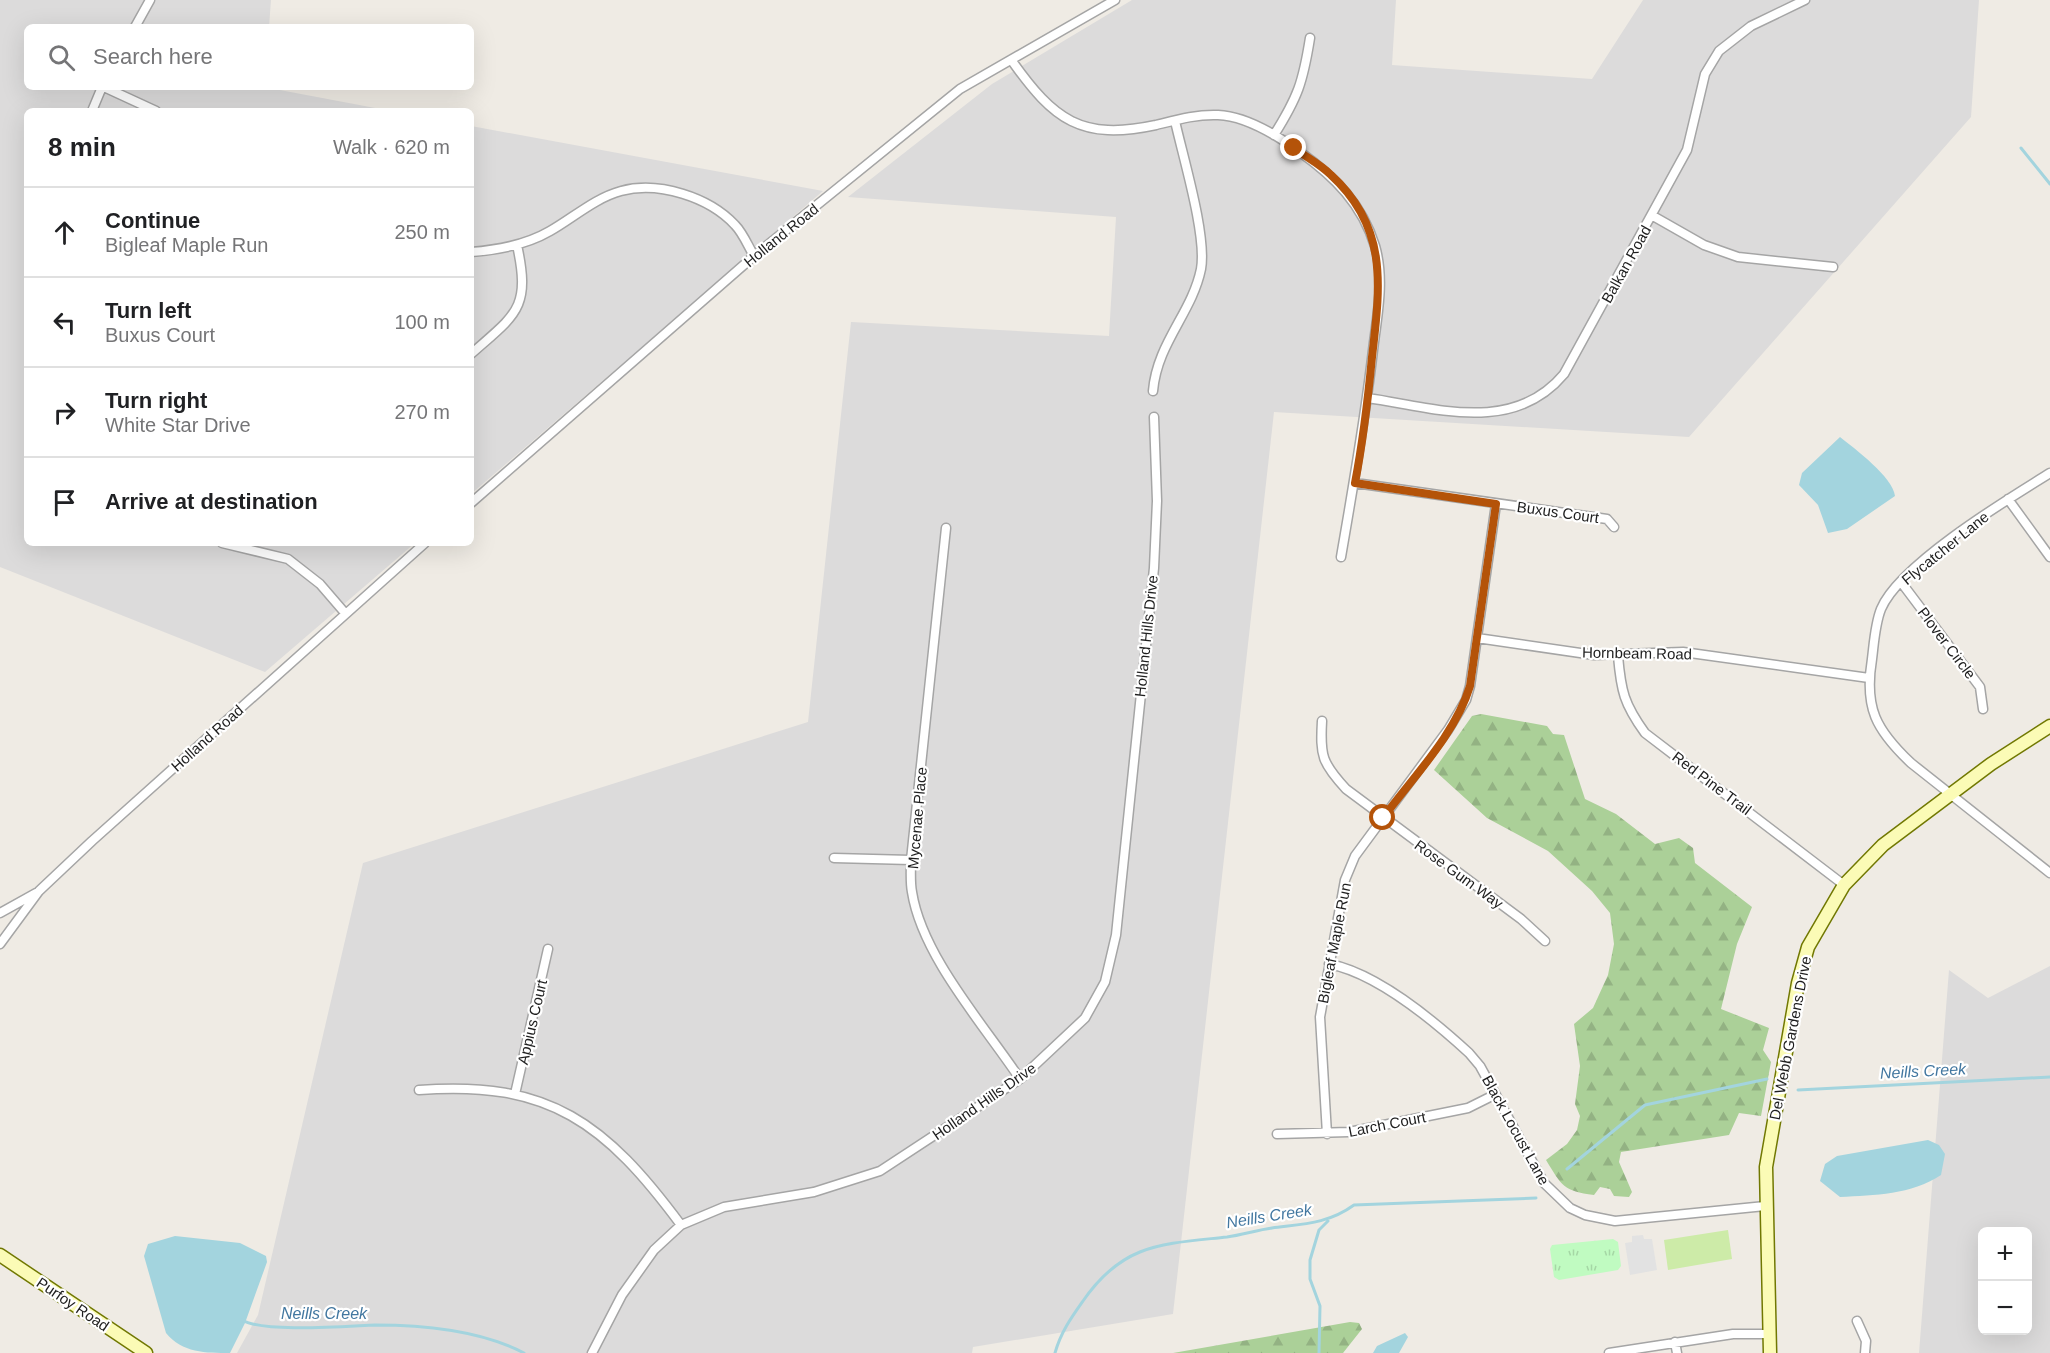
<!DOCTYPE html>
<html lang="en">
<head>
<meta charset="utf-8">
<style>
	:root { --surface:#fff; --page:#f6f6f6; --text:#202124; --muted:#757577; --line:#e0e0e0 }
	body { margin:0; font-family:Helvetica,sans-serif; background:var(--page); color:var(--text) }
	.controls { position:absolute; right:18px; bottom:18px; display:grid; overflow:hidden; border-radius:9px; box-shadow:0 6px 24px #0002 }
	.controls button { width:54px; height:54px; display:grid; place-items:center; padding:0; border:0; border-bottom:2px solid var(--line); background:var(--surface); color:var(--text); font:30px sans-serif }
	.stop { position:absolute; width:18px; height:18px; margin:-14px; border:4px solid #b45309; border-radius:50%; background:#fff }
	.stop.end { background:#b45309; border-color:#fff; box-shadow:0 2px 6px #0008 }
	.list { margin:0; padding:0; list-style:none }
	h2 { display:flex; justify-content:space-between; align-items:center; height:78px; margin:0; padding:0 24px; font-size:26px }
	h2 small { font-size:20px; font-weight:400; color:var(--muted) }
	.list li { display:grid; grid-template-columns:39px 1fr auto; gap:18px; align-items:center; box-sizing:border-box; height:90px; padding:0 24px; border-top:2px solid var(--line) }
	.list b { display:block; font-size:22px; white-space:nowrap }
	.list p { margin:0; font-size:20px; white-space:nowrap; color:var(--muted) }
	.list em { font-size:20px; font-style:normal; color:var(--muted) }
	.icon { flex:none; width:33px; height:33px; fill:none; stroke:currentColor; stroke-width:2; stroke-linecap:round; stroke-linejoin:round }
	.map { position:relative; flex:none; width:2050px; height:1353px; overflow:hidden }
	.search { position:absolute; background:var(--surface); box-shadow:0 6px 24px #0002; left:24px; top:24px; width:450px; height:66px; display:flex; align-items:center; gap:15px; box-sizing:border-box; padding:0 21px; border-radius:9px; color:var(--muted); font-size:22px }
	.panel { position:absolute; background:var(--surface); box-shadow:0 6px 24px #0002; left:24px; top:108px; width:450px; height:438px; border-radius:9px }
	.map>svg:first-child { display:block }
	.residential { fill:#dcdbdb; fill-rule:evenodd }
	.forest { fill:url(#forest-firs) }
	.park { fill:url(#park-tufts) }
	.garden { fill:#cdeba8 }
	.parking { fill:#e2e2e2 }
	.water { fill:#a3d4de }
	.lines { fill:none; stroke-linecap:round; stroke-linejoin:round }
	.stream { stroke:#a3d4de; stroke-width:3 }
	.street-casing { stroke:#a5a5a5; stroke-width:11 }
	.secondary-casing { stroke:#717802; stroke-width:15 }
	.street { stroke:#fff; stroke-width:8 }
	.secondary { stroke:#fbfbb6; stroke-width:12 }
	.route { stroke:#b45309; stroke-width:8 }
	.labels { text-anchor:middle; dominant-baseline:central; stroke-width:4.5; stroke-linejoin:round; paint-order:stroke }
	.street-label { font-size:15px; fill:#1e1e1e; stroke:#fff }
	.water-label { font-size:16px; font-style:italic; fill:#4277a0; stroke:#fff }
</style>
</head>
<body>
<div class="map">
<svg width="2050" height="1353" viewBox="0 0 2050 1353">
	<defs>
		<pattern id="forest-firs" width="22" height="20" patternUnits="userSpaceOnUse" patternTransform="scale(1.5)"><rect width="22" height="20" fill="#abd098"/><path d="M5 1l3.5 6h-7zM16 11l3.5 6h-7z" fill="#93b283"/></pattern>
		<pattern id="park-tufts" width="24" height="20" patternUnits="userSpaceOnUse" patternTransform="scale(1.5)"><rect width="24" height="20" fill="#c0fbc1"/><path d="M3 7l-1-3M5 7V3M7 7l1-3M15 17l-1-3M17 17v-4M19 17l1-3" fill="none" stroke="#a5d7a5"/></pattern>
	</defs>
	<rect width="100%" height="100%" fill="#efebe4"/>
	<path class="residential" d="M0,0H271L269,27H27V87H264L391,111H27V543H415L265,672L0,567Z
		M1132,0H1396L1392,65L1592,79L1643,0H1979L1971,117L1689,437L1274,412L1173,1314L973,1347L972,1353H237L258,1315L363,863L808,722L851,322L1109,336L1116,217L848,197L992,84Z
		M471,126L823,191L471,494Z
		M2050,966V1353H1919L1949,970L1988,998ZM1982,1232H2028V1330H1982Z"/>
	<path class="forest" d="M1481,714L1547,726L1553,734L1564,735L1585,799L1616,814L1655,844L1679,838L1693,848L1695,863L1752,907L1737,944L1721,1009L1769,1028L1763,1050L1771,1062L1761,1116L1739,1113L1729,1135L1621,1152L1619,1162L1632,1192L1629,1197L1614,1196L1610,1189L1600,1187L1594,1195C1563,1191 1562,1186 1546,1160L1567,1144L1577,1130L1580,1116L1575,1104L1580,1066L1574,1024L1593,1008L1608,975L1614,944L1610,913L1592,891L1548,851L1487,818L1434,770L1472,716Z
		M1350,1322L1359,1323L1362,1329L1343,1353H1173Z"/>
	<path class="park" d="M1613,1239L1618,1242L1621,1266L1618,1270L1559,1280L1554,1277L1550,1249L1552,1245Z"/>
	<path class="garden" d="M1728,1230L1732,1259L1668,1270L1664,1240Z"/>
	<path class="parking" d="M1643,1235L1644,1239H1652L1657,1270L1630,1275L1625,1243L1632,1242V1236Z"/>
	<path class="water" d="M1840,437C1855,449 1893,477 1895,496L1847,529L1828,533L1818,505L1799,485L1802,473Z
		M1928,1140L1939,1145L1945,1154L1941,1175C1911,1195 1875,1195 1840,1197L1820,1181L1825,1164L1837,1156Z
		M175,1236L240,1243L266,1256L267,1262L245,1323L230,1353C206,1353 182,1353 166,1333L144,1256L148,1244Z
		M1405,1333L1408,1337L1399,1353H1373L1377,1346Z"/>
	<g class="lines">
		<path class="stream" d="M2021,148L2050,184
			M1798,1090L2050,1077
			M1567,1169L1645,1105L1767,1079
			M242,1320C263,1333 348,1326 375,1325C423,1325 480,1330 524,1353
			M1055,1353C1061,1332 1071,1318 1083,1301C1123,1243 1162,1244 1227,1237C1242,1235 1257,1230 1272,1228C1302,1224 1328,1224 1354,1205L1536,1198
			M1319,1353L1320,1306L1310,1279V1260L1319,1230L1328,1221"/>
		<defs>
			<path id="street" d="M135,27L150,0
				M1012,61C1054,120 1081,141 1156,125C1176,120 1197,114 1218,115C1247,116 1278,136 1300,152C1335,177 1362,204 1375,246C1385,280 1377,316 1373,350C1365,420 1353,487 1341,557
				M104,87L156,111
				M92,111L102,87
				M1274,135C1298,97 1303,82 1310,38
				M1653,216L1704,245L1738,257L1833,267
				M471,252C498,250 526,245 550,231C573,218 595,198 621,191C659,181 709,197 735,225C743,233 748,246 754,256
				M471,354C516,314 531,309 517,245
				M1153,391C1157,343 1192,313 1201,269C1207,236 1183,157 1175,121
				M1368,398C1435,408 1513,435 1564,374L1687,150L1705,74L1719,51L1751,26L1805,0
				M2050,473C2008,499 1899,565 1881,609C1875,624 1874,643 1872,659C1864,708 1876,730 1911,763L2050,873
				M1355,483L1607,519L1614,527
				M2008,499L2050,557
				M471,503L754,256L960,89L1115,0
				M946,528L911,860C911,870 910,882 912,892C922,956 984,1025 1020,1079
				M222,543L288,559L320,584L345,613
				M1901,582L1980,687L1983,709
				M1477,638L1594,655L1683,652L1869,678
				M1618,656C1621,691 1624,704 1645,733L1844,885
				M1322,721C1320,756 1322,763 1346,789L1521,919L1545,941
				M834,858L911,860
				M0,913L36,893
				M0,944L39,891L92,841L425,543
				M1329,964C1377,973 1433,1020 1469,1053L1480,1066L1544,1183L1570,1208L1585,1215L1615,1221L1765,1206
				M419,1090C550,1080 606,1124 681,1225
				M515,1094L548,949
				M1277,1134L1349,1132L1468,1108L1494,1095
				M1327,1134L1320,1017L1345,880L1355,856L1448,730L1466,700L1470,686L1496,504
				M1857,1321L1866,1341L1865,1353
				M1675,1342L1677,1353
				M592,1353L622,1295L654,1250L681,1225L724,1207L814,1192L880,1171L1020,1079L1085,1018L1105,982L1116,935L1154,568L1157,501L1154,417
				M1609,1353L1733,1334H1770"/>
			<path id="secondary" d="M0,1255L146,1353
				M1770,1353L1766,1167L1798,983L1808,947L1844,885L1883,845L1991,764L2050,726"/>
		</defs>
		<use href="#street" class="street-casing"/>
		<use href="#secondary" class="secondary-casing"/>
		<use href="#street" class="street"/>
		<use href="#secondary" class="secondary"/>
	</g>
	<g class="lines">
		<path class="route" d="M1294,148C1306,157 1320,164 1331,175C1389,228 1380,287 1372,357C1368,399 1363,441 1355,483L1496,504L1470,686C1455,735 1413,777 1383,818"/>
	</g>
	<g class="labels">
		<g class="street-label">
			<text transform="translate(781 235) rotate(-39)">Holland Road</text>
			<text transform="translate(1626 264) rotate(-61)">Balkan Road</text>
			<text transform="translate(1558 512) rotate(8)">Buxus Court</text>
			<text transform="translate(1945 548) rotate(-39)">Flycatcher Lane</text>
			<text transform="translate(1146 636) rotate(-84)">Holland Hills Drive</text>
			<text transform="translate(1947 643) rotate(53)">Plover Circle</text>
			<text transform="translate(1637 653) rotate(1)">Hornbeam Road</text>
			<text transform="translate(207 738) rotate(-42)">Holland Road</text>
			<text transform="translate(1712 783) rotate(37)">Red Pine Trail</text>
			<text transform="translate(917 818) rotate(-85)">Mycenae Place</text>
			<text transform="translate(1459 874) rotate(36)">Rose Gum Way</text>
			<text transform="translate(1334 943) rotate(-79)">Bigleaf Maple Run</text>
			<text transform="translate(532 1022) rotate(-77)">Appius Court</text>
			<text transform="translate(1790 1038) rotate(-79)">Del Webb Gardens Drive</text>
			<text transform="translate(984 1101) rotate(-35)">Holland Hills Drive</text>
			<text transform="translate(1387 1124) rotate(-11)">Larch Court</text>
			<text transform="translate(1516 1130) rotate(61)">Black Locust Lane</text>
			<text transform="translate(73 1304) rotate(34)">Purfoy Road</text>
		</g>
		<g class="water-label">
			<text transform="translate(1923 1071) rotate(-3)">Neills Creek</text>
			<text transform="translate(1269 1216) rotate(-9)">Neills Creek</text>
			<text x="324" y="1313">Neills Creek</text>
		</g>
	</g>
</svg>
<div class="controls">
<button>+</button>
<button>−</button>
</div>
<div class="stop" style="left:1383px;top:818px"></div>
<div class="stop end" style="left:1294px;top:148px"></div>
<div class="search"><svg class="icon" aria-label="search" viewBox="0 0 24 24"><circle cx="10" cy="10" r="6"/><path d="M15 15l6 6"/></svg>Search here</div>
<section class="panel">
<h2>8 min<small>Walk · 620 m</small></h2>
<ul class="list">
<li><svg class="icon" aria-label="ahead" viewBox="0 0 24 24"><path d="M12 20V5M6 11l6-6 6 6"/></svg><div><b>Continue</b><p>Bigleaf Maple Run</p></div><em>250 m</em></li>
<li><svg class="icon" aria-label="left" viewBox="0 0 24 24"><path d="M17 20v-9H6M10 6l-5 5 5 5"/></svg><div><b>Turn left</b><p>Buxus Court</p></div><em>100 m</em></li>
<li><svg class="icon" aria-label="right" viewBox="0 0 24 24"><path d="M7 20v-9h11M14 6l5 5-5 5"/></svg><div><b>Turn right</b><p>White Star Drive</p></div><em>270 m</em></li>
<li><svg class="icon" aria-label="arrive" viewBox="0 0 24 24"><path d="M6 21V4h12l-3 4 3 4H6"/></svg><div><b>Arrive at destination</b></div></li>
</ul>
</section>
</div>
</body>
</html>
